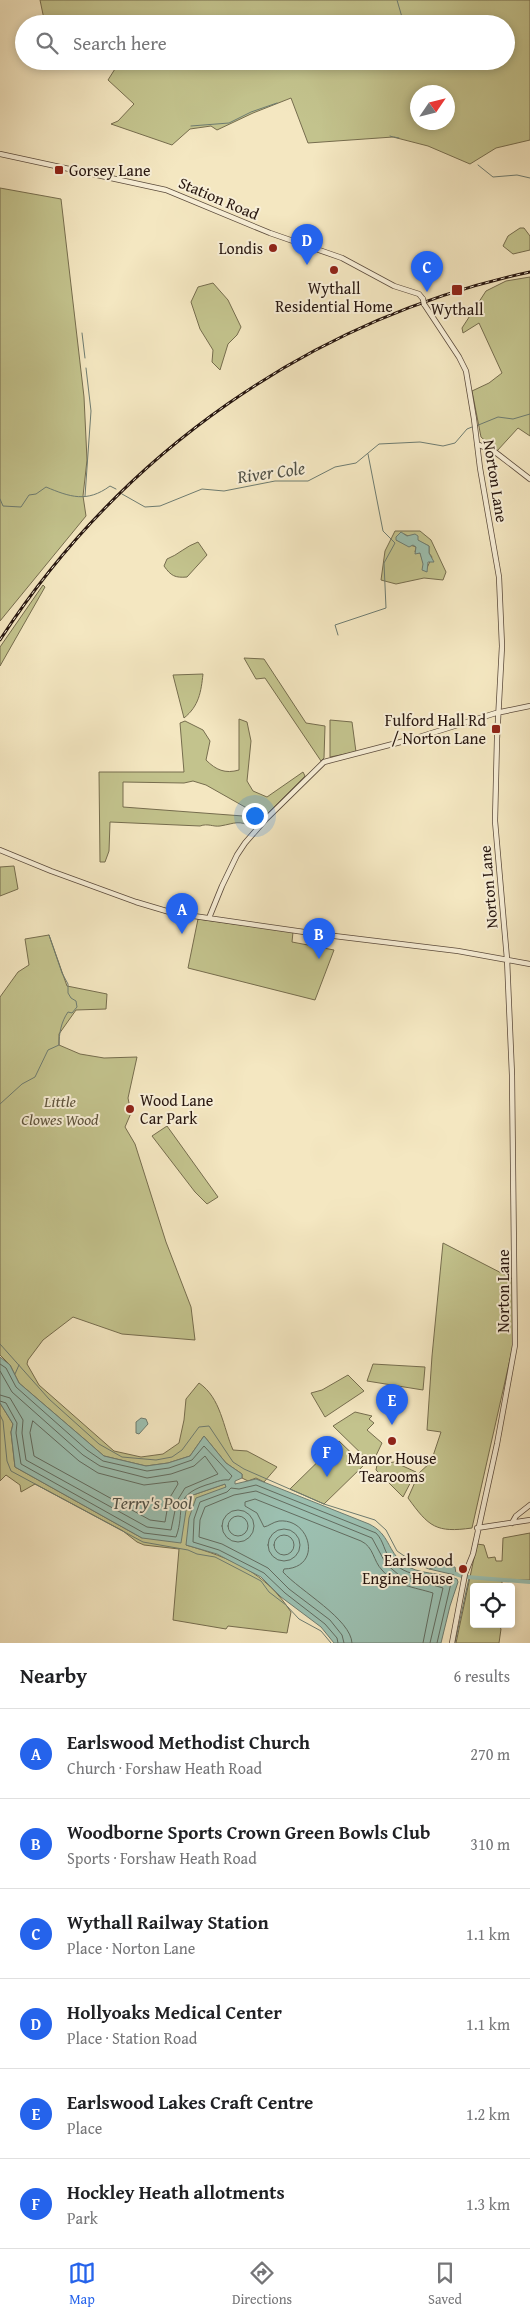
<!DOCTYPE html>
<html lang="en">
<head>
<meta charset="utf-8">
<style>
	:root { --surface:#fff; --page:#f2f2f2; --text:#202124; --muted:#757577; --line:#e0e0e0; --accent:#2563eb }
	body { margin:0; font-family:"Gentium Book Plus",serif; background:var(--page); color:var(--text) }
	.controls { position:absolute; right:15px; bottom:15px; display:grid; overflow:hidden; border-radius:5px; box-shadow:0 2px 8px #0003 }
	.controls button { width:45px; height:45px; display:grid; place-items:center; padding:0; border:0; border-bottom:1px solid var(--line); background:var(--surface); color:var(--text); font:25px sans-serif }
	.compass { position:absolute; left:410px; top:85px; width:45px; height:45px; border-radius:50%; background:var(--surface); box-shadow:0 2px 8px #0003; rotate:55deg }
	.you { position:absolute; left:254px; top:815px; width:18px; height:18px; margin:-12px; border:4px solid #fff; border-radius:50%; background:#1a73e8; box-shadow:0 0 0 8px #1a73e833 }
	.badge { display:grid; place-items:center; width:32px; height:32px; border-radius:50%; background:var(--accent); color:#fff; font-size:16px; font-weight:700 }
	.pin { position:absolute; translate:-50% -41px; filter:drop-shadow(0 1px 2px #0008) }
	.pin::after { content:''; position:absolute; top:26px; width:18px; height:15px; background:inherit; clip-path:polygon(0 0,100% 0,50% 100%) }
	.list { margin:0; padding:0; list-style:none }
	h2 { display:flex; justify-content:space-between; align-items:center; height:65px; margin:0; padding:0 20px; font-size:21px }
	h2 small { font-size:16px; font-weight:400; color:var(--muted) }
	.list li { display:grid; grid-template-columns:32px 1fr auto; gap:15px; align-items:center; box-sizing:border-box; height:90px; padding:0 20px; border-top:1px solid var(--line) }
	.list b { display:block; font-size:19px; white-space:nowrap }
	.list p { margin:0; font-size:16px; white-space:nowrap; color:var(--muted) }
	.list em { font-size:16px; font-style:normal; color:var(--muted) }
	.icon { flex:none; width:28px; height:28px; fill:none; stroke:currentColor; stroke-width:2; stroke-linecap:round; stroke-linejoin:round }
	.map { position:relative; flex:none; width:530px; height:1643px; overflow:hidden }
	.search { position:absolute; background:var(--surface); box-shadow:0 2px 8px #0003; left:15px; right:15px; top:15px; height:55px; display:flex; align-items:center; gap:12px; box-sizing:border-box; padding:0 18px; border-radius:28px; color:var(--muted); font-size:19px }
	.sheet { height:605px; background:var(--surface) }
	nav { display:flex; justify-content:space-around; align-items:center; box-sizing:border-box; height:70px; border-top:1px solid var(--line); background:var(--surface); font-size:14px; color:var(--muted) }
	nav a { display:grid; justify-items:center; gap:2px }
	nav .on { color:var(--accent) }
	.map>svg:first-child { display:block }
	.green { fill:#c3c38d; stroke:#766d4e; fill-rule:evenodd }
	.water { fill:#9cc0b1; stroke:#6e7c71 }
	.lines { fill:none; stroke-linecap:round; stroke-linejoin:round }
	.shore { stroke:#626c60; stroke-width:1 }
	.stream { stroke:#6e7c71; stroke-width:1 }
	.canal { stroke:#9cc0b1; stroke-width:4 }
	.minor-casing { stroke:#5b4b3c; stroke-width:6 }
	.minor { stroke:#f8efd7; stroke-width:4.5 }
	.rail-casing { stroke:#281710; stroke-width:3 }
	.rail { stroke:#f8efd7; stroke-width:1; stroke-dasharray:4; stroke-linecap:butt }
	.minor-bridge-casing { stroke:#5b4b3c; stroke-width:6; stroke-linecap:butt }
	.minor-bridge { stroke:#f8efd7; stroke-width:4.5 }
	.poi-dot { fill:#8f2418; stroke:#f8efd7; stroke-width:2 }
	.labels { text-anchor:middle; dominant-baseline:central; stroke-width:4; stroke-linejoin:round; paint-order:stroke }
	.poi-label { font-size:16px; fill:#281710; stroke:#f8efd7; text-anchor:end }
	.street-label { font-size:16px; fill:#281710; stroke:#f8efd7 }
	.park-label { font-size:16px; font-style:italic; fill:#5e533c; stroke:#f8efd7 }
	.water-label { font-size:18px; font-style:italic; fill:#515248; stroke:#f8efd7 }
</style>
</head>
<body>
<div class="map">
<svg width="530" height="1643" viewBox="0 0 530 1643">
	<rect width="100%" height="100%" fill="#f4e7c1"/>
	<filter id="stains"><feTurbulence type="fractalNoise" baseFrequency=".004" numOctaves="4"/><feColorMatrix values="0 0 0 0 .2 0 0 0 0 .09 0 0 0 0 .02 0 0 0 .5 -.17"/></filter>
	<radialGradient id="worn" r=".72"><stop offset=".6" stop-color="#630" stop-opacity="0"/><stop offset="1" stop-color="#630" stop-opacity=".3"/></radialGradient>
	<path class="green" d="M40,0H530V140L496,148L470,164L428,146L393,137L308,143L291,98L253,113L217,130L211,126L190,129L172,145L111,124L118,121L134,104L108,80L120,61H506V24H45ZM418,92H448V122H418Z
		M0,188L61,199L84,397L87,460L83,496L86,516L0,621Z
		M520,228H524L530,236V250L513,254L503,246L508,236Z
		M530,277V436L518,428L497,451L481,437L472,391L489,383L502,373L479,323L463,333L462,328L486,291L506,281Z
		M213,283L228,300L241,327L237,335L228,344L220,370L212,362L213,350L200,329L191,302L198,287Z
		M395,531H420L431,540L446,572L443,580L424,578L396,584L381,580L385,551ZM404,534L429,546V553L432,557L426,570L420,553L415,552L416,547L396,540Z
		M198,542L207,555L187,577C175,578 171,576 164,566L167,559C178,555 186,546 198,542Z
		M43,585L45,587L0,666V647Z
		M244,658L264,659L306,723L325,726L324,758L321,761L265,678L256,679Z
		M203,674C201,692 199,706 184,718L173,675Z
		M239,719L247,722L251,741L247,781L253,791L267,797L303,772L305,776L254,827C237,820 237,823 220,826C213,827 208,823 200,826L110,822L109,851L105,862H100L99,772H184L180,723L185,721L203,730L210,741L206,760C216,770 225,774 239,770ZM193,781L206,785L252,811L243,816L123,807V782L184,783Z
		M330,720L352,722L356,752L330,757Z
		M14,866L18,889L0,896V867Z
		M198,919L293,932L292,942L334,950L315,1000L188,968Z
		M49,935L67,986L107,994L106,1009L76,1010L59,1034V1045L80,1054L104,1058L137,1057L128,1098L131,1113L125,1127L135,1144L166,1242L191,1307L195,1340L122,1334L73,1317L43,1340L28,1360L27,1364L39,1385L114,1451L141,1457L163,1454L179,1443L184,1420L186,1399L199,1383C221,1398 223,1427 233,1450L247,1451L277,1467L264,1482L256,1478L248,1481L242,1478V1474L226,1463L204,1436L190,1456L168,1463L146,1466L104,1456L19,1383L10,1365L0,1355V997L18,972L29,965L25,939Z
		M167,1126L218,1197L207,1204L195,1192L152,1136Z
		M443,1243L513,1279V1346L472,1528C436,1533 429,1527 408,1498L419,1473L431,1462L441,1432L427,1430L432,1356Z
		M373,1364L425,1367L423,1390L367,1381Z
		M348,1375L364,1391L325,1417L311,1393L322,1390Z
		M0,1403L13,1424L11,1432L15,1467L142,1538L187,1504L193,1495L225,1484L226,1487L186,1545C231,1558 265,1572 291,1612L287,1633L228,1626L226,1629L173,1620L179,1549L144,1545L137,1542L123,1531L35,1484L21,1492L20,1485L6,1475L0,1481Z
		M355,1412L372,1416L369,1419L374,1423L367,1430L382,1443L372,1464L333,1426Z
		M339,1441L364,1465L324,1504L290,1489Z
		M394,1462L416,1472L403,1497L376,1470L377,1465Z
		M530,1533V1580H502V1587H474V1624H498L501,1629L499,1643H456L477,1544L484,1545L488,1558L495,1557L496,1561H502L503,1538Z"/>
	<path class="water" d="M401,532L407,536L415,534L418,536V540L429,546V553L434,562H428L427,572L422,570L423,564L420,553L415,554L416,547L413,545L409,547L396,540V537Z
		M0,1357L10,1365L19,1383L104,1456L146,1466L168,1463L190,1456L204,1436L226,1463L242,1474V1478L235,1481V1484L256,1479L369,1524C390,1534 387,1551 404,1564C418,1575 440,1572 457,1579L458,1582L450,1606L441,1643H334L321,1627L281,1597L261,1577L217,1554L186,1545L189,1518L196,1498L226,1487L225,1484L193,1495L187,1504L181,1543L142,1538L15,1467L11,1432L13,1424L0,1403Z
		M141,1418L146,1419L148,1424L139,1434L136,1433V1422Z
		M441,1565L455,1567L456,1574L455,1575L429,1569Z"/>
	<g class="lines">
		<path class="shore" d="M0,1364L6,1368L16,1387L87,1450L103,1461L147,1471L169,1468L192,1460L204,1446L232,1476L229,1480C221,1479 214,1483 206,1485C171,1497 186,1510 176,1537L144,1533L21,1464L16,1433L17,1423L6,1403L0,1401
			M0,1371L12,1392L83,1455L100,1466L147,1478L171,1474L194,1466L205,1456L218,1474L185,1488L177,1501L171,1530L147,1527L26,1460L22,1433L23,1420L10,1398L0,1395
			M33,1421L79,1461L98,1473L144,1485L177,1481L178,1484L169,1499L165,1522L150,1520L34,1456L30,1433Z
			M222 1526a16 16 0 1 1 32 0a16 16 0 1 1-32 0Z
			M228 1526a10 10 0 1 1 20 0a10 10 0 1 1-20 0Z
			M268 1545a16 16 0 1 1 32 0a16 16 0 1 1-32 0Z
			M274 1545a10 10 0 1 1 20 0a10 10 0 1 1-20 0Z
			M338,1643L337,1638L325,1624L285,1593L264,1573L219,1550L193,1542L194,1519L200,1502L227,1492L231,1488L239,1489L256,1485L376,1533C384,1541 384,1552 391,1560C406,1579 432,1574 451,1583L437,1643
			M344,1643L342,1635L330,1620L289,1589L268,1568L222,1544L199,1537L200,1520L205,1507L234,1495L256,1491L372,1538L386,1564L399,1575L443,1588L430,1643
			M352,1643C351,1619 300,1591 283,1572L284,1569C323,1568 311,1518 279,1521C273,1522 269,1526 264,1527L257,1513L245,1506V1502L255,1499L361,1541C374,1547 373,1561 382,1570C395,1586 414,1587 433,1593L423,1643"/>
		<path class="stream" d="M397,0L404,24
			M191,126L229,123L251,112L277,103
			M390,136L393,137
			M394,137L399,138
			M478,165L493,177L517,175L530,178
			M82,333L85,358
			M476,426L498,417L513,419L530,414
			M122,494L145,507L160,506L202,489L224,491L275,481H308L335,467L356,463L379,444L420,442L443,446L455,443L467,429L472,427
			M85,496L91,411L86,368
			M0,499L3,506L21,507L29,495L36,494L46,487C70,497 87,503 110,486L116,489
			M338,635L335,625L386,608L384,563L395,543L383,531L368,454
			M0,1104L22,1084L35,1077L48,1050L59,1045C59,1034 61,1022 68,1012L72,1013L77,1007L76,1001L71,998L68,993V984L62,973L49,935
			M0,1344L49,1399L99,1444L122,1457L156,1460L172,1457L182,1450L199,1427L209,1426L233,1462L244,1469L324,1504L375,1520L386,1530L397,1551L416,1564L429,1569
			M15,1374L19,1365
			M0,1415L3,1421L7,1461L11,1471L143,1542L188,1550L197,1554L215,1557L242,1571L261,1581L269,1592L286,1605L299,1619L321,1631L331,1643
			M461,1575L463,1571
			M455,1643L469,1578"/>
		<path class="canal" d="M456,1574L462,1576
			M467,1577L530,1582"/>
		<defs>
			<path id="minor" d="M0,154L166,190L270,233L342,258L394,286L419,294L423,299
				M424,304L459,357L466,371L474,419L480,468L499,577L502,646L497,739L495,821L507,959L512,1075L515,1345L497,1444L473,1554L465,1574L452,1643
				M477,444L495,452L530,479
				M0,850L51,871L136,902L173,913L318,934L458,951L530,964
				M209,918L222,886L237,855L245,843L266,819L324,762L416,738L496,713L530,706
				M512,1523L516,1516L530,1505
				M477,1528L530,1520"/>
		</defs>
		<use href="#minor" class="minor-casing"/>
		<use href="#minor" class="minor"/>
		<defs>
			<path id="rail" d="M0,640C121,453 311,319 530,272"/>
		</defs>
		<use href="#rail" class="rail-casing"/>
		<use href="#rail" class="rail"/>
		<defs>
			<path id="minor-bridge" d="M423,299L424,304"/>
		</defs>
		<use href="#minor-bridge" class="minor-bridge-casing"/>
		<use href="#minor-bridge" class="minor-bridge"/>
	</g>
	<g class="poi-dot">
		<rect x="54" y="165" width="10" height="10" rx="2.5"/>
		<circle cx="273" cy="248" r="5"/>
		<circle cx="334" cy="270" r="5"/>
		<rect x="451" y="284" width="12" height="12" rx="2.5"/>
		<rect x="491" y="724" width="10" height="10" rx="2.5"/>
		<circle cx="130" cy="1109" r="5"/>
		<circle cx="392" cy="1441" r="5"/>
		<circle cx="463" cy="1569" r="5"/>
	</g>
	<g class="labels">
		<g class="poi-label">
			<text x="69" y="170" text-anchor="start">Gorsey Lane</text>
			<text x="263" y="248">Londis</text>
			<text x="334" y="288" text-anchor="middle">Wythall<tspan x="334" dy="18">Residential Home</tspan></text>
			<text x="457" y="309" text-anchor="middle">Wythall</text>
			<text x="486" y="720">Fulford Hall Rd<tspan x="486" dy="18">/ Norton Lane</tspan></text>
			<text x="140" y="1100" text-anchor="start">Wood Lane<tspan x="140" dy="18">Car Park</tspan></text>
			<text x="392" y="1458" text-anchor="middle">Manor House<tspan x="392" dy="18">Tearooms</tspan></text>
			<text x="453" y="1560">Earlswood<tspan x="453" dy="18">Engine House</tspan></text>
		</g>
		<g class="street-label">
			<text transform="translate(219 198) rotate(23)">Station Road</text>
			<text transform="translate(496 481) rotate(81)">Norton Lane</text>
			<text transform="translate(488 887) rotate(-95)">Norton Lane</text>
			<text transform="translate(503 1291) rotate(-90)">Norton Lane</text>
		</g>
		<g class="park-label">
			<text x="60" y="1101">Little<tspan x="60" dy="18">Clowes Wood</tspan></text>
		</g>
		<g class="water-label">
			<text transform="translate(271 472) rotate(-8)">River Cole</text>
			<text x="152" y="1502">Terry's Pool</text>
		</g>
	</g>
	<rect width="100%" height="100%" filter="url(#stains)"/>
	<rect width="100%" height="100%" fill="url(#worn)"/>
</svg>
<div class="controls">
<button><svg class="icon" aria-label="locate" viewBox="0 0 24 24"><circle cx="12" cy="12" r="6"/><path d="M12 2v4M12 18v4M2 12h4M18 12h4"/></svg></button>
</div>
<svg class="compass" viewBox="-18 -18 36 36"><path d="M0-13l5 13h-10z" fill="#e53935"/><path d="M0 13l5-13h-10z" fill="#757577"/></svg>
<div class="you"></div>
<div class="pin badge" style="left:182px;top:934px">A</div>
<div class="pin badge" style="left:319px;top:959px">B</div>
<div class="pin badge" style="left:427px;top:292px">C</div>
<div class="pin badge" style="left:307px;top:265px">D</div>
<div class="pin badge" style="left:392px;top:1425px">E</div>
<div class="pin badge" style="left:327px;top:1477px">F</div>
<div class="search"><svg class="icon" aria-label="search" viewBox="0 0 24 24"><circle cx="10" cy="10" r="6"/><path d="M15 15l6 6"/></svg>Search here</div>
</div>
<section class="sheet">
<h2>Nearby<small>6 results</small></h2>
<ul class="list">
<li><span class="badge">A</span><div><b>Earlswood Methodist Church</b><p>Church · Forshaw Heath Road</p></div><em>270 m</em></li>
<li><span class="badge">B</span><div><b>Woodborne Sports Crown Green Bowls Club</b><p>Sports · Forshaw Heath Road</p></div><em>310 m</em></li>
<li><span class="badge">C</span><div><b>Wythall Railway Station</b><p>Place · Norton Lane</p></div><em>1.1 km</em></li>
<li><span class="badge">D</span><div><b>Hollyoaks Medical Center</b><p>Place · Station Road</p></div><em>1.1 km</em></li>
<li><span class="badge">E</span><div><b>Earlswood Lakes Craft Centre</b><p>Place</p></div><em>1.2 km</em></li>
<li><span class="badge">F</span><div><b>Hockley Heath allotments</b><p>Park</p></div><em>1.3 km</em></li>
</ul>
</section>
<nav>
<a class="on"><svg class="icon" aria-label="map" viewBox="0 0 24 24"><path d="M3 6l6-2 6 2 6-2v14l-6 2-6-2-6 2zM9 4v14M15 6v14"/></svg>Map</a>
<a><svg class="icon" aria-label="directions" viewBox="0 0 24 24"><path d="M12 3l9 9-9 9-9-9zM9 14v-3h6M13 9l2 2-2 2"/></svg>Directions</a>
<a><svg class="icon" aria-label="saved" viewBox="0 0 24 24"><path d="M7 4h10v16l-5-4-5 4z"/></svg>Saved</a>
</nav>
</body>
</html>
